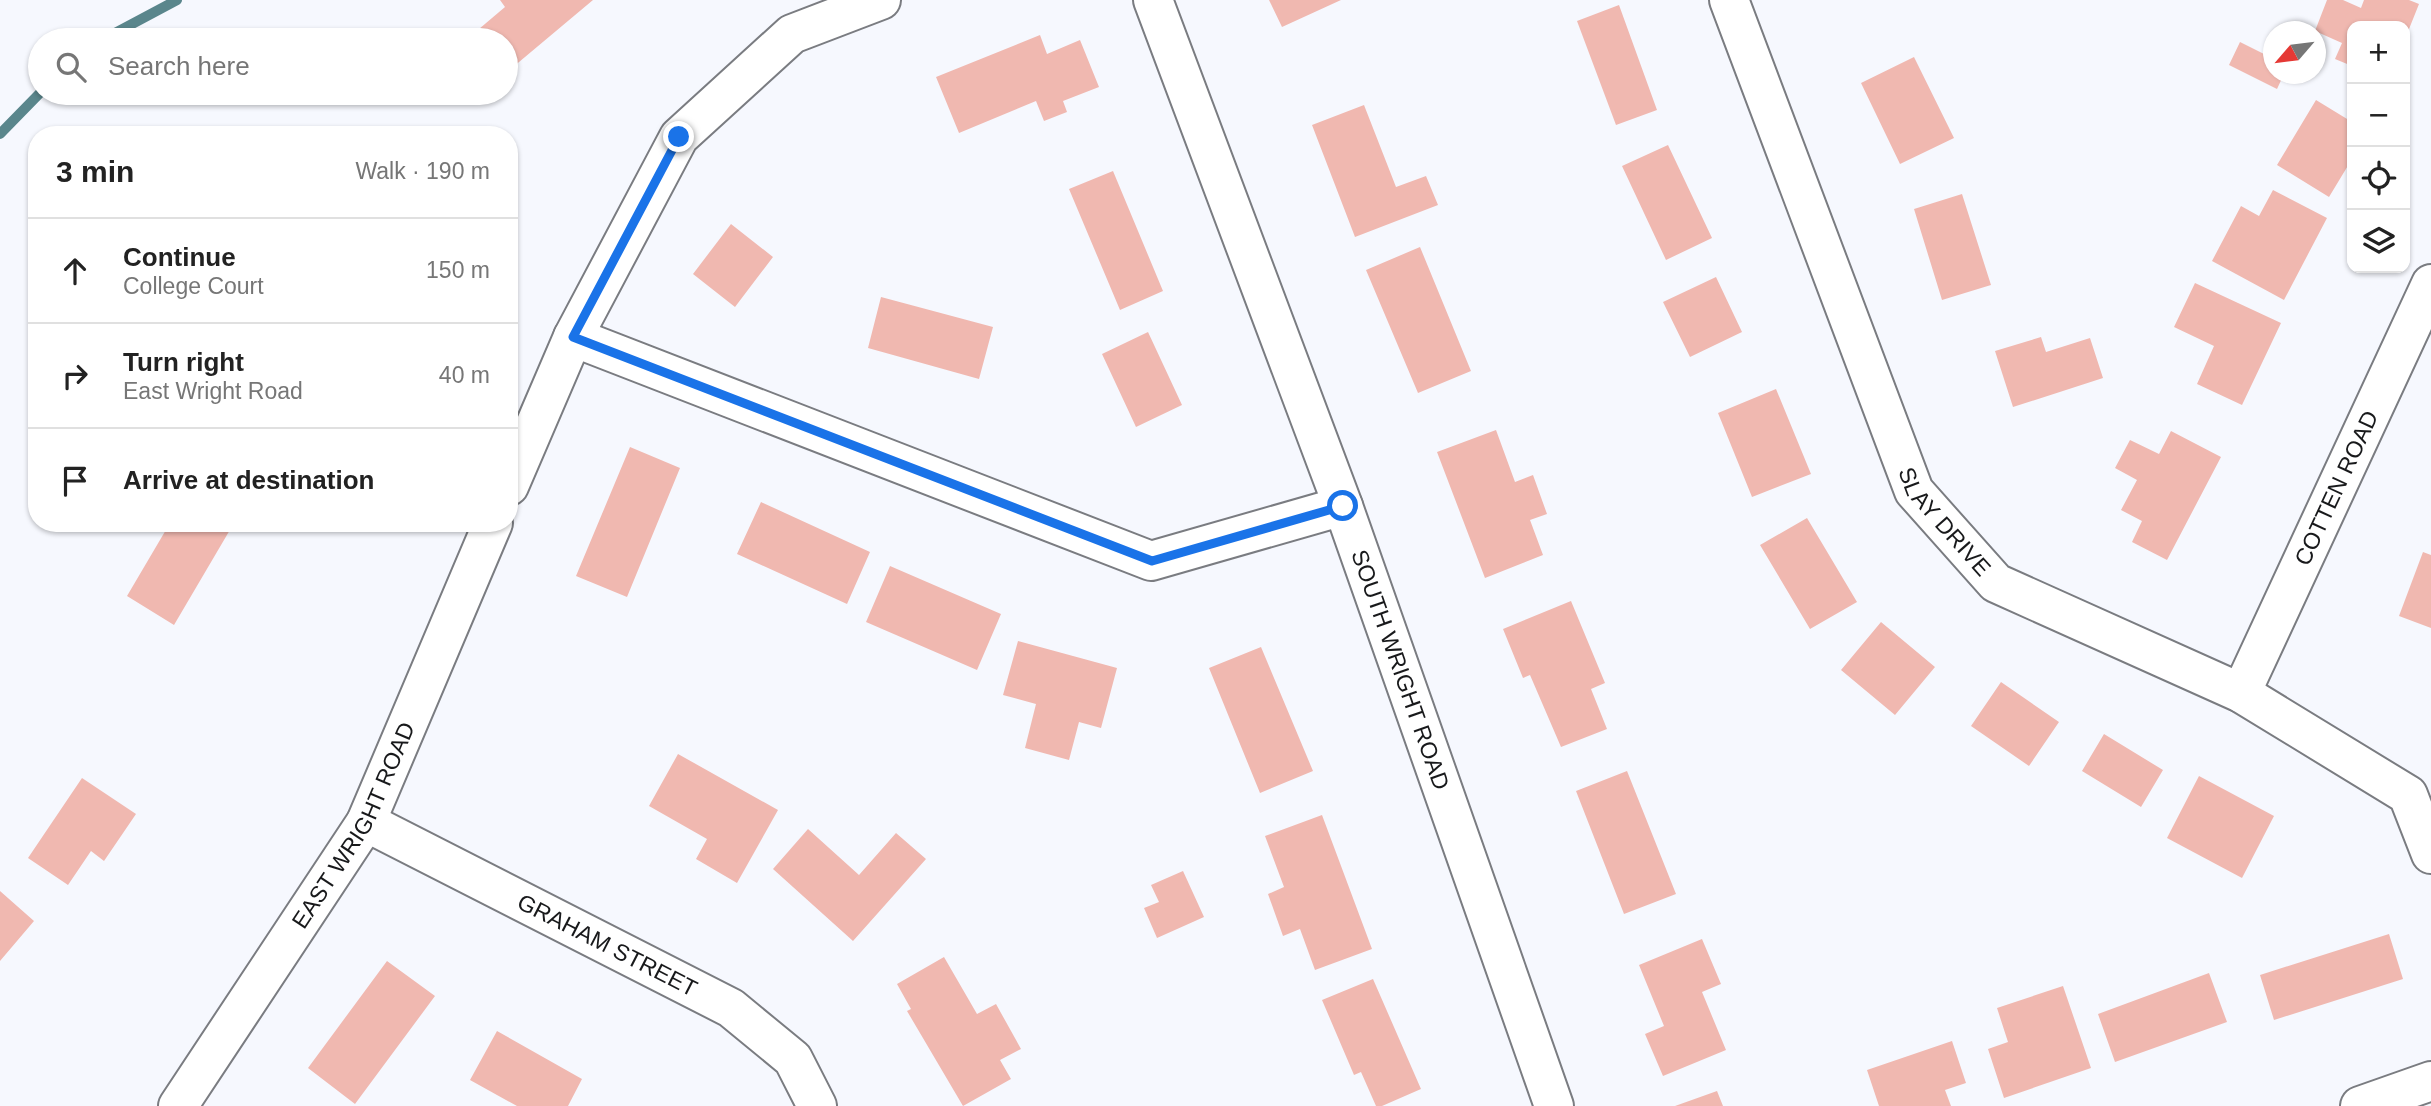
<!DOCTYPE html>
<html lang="en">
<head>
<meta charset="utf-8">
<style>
	:root { --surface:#fff; --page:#f6f6f6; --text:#222; --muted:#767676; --line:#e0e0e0 }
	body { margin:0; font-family:Arial,sans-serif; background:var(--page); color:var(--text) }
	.controls { position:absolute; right:21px; top:21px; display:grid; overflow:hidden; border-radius:14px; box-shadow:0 2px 5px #0004 }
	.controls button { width:63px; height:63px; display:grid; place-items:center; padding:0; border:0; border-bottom:2px solid var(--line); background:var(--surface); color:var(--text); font:35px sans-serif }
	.compass { position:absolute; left:2263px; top:21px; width:63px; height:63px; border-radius:50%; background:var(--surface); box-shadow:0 2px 5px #0004; rotate:242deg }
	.stop { position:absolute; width:21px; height:21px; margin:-16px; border:5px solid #1a73e8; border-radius:50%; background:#fff }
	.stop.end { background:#1a73e8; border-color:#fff; box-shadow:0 2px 7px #0008 }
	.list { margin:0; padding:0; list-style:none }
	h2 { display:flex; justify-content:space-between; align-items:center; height:91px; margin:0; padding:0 28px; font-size:30px }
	h2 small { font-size:23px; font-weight:400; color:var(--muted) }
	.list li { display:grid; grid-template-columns:46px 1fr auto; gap:21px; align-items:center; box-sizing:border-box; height:105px; padding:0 28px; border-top:2px solid var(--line) }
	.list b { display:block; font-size:26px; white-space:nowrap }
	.list p { margin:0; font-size:23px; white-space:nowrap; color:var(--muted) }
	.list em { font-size:23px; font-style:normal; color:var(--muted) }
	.icon { flex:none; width:38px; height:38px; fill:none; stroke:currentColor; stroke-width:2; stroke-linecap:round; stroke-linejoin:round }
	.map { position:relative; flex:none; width:2431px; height:1106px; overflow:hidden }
	.search { position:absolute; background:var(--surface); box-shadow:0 2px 5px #0004; left:28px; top:28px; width:490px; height:77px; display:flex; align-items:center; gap:18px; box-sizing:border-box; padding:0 24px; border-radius:38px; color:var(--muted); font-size:26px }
	.panel { position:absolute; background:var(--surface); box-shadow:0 2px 5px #0004; left:28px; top:126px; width:490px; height:406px; border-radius:28px }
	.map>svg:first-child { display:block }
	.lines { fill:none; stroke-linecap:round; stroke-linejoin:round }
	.stream { stroke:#5a868c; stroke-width:10 }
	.building { fill:#f0b8b0 }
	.street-casing { stroke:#7a7c81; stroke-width:42 }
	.street { stroke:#fff; stroke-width:38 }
	.route { stroke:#1a73e8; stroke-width:9 }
	.labels { text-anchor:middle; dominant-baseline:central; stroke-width:5; stroke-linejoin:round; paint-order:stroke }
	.street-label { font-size:23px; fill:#18191b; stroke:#fff }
</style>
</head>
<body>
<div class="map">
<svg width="2431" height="1106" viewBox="0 0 2431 1106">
	<rect width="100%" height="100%" fill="#f6f8fe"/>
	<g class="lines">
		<path class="stream" d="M102,40L177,0
			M0,134L40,93"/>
	</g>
	<path class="building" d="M500,0H593L506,73V40H466L505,7Z
		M1269,0H1341L1282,27Z
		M2327,0H2343L2361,8L2364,0H2409L2419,4L2405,39V26H2352V66L2335,59L2342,43L2315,31Z
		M1619,5L1657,110L1616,125L1577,21Z
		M1040,35L1047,54L1080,40L1099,87L1063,101L1067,112L1044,121L1036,101L959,133L936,77Z
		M2240,42L2274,59V74H2284L2277,89L2229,65Z
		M1914,57L1954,138L1900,164L1861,83Z
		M2316,100L2352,122V159L2329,197L2277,165Z
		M1364,105L1396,187L1426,176L1438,205L1355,237L1312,125Z
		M1668,145L1712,238L1666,260L1622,166Z
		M1113,171L1163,291L1120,310L1069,189Z
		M2273,190L2327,218L2284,300L2212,261L2241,206L2259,216Z
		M1962,194L1991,285L1942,300L1914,209Z
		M731,224L773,257L735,307L693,274Z
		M1420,247L1471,371L1418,393L1366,270Z
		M1716,277L1742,332L1690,357L1663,302Z
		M2195,283L2281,323L2242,405L2197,384L2214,346L2174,327Z
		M881,297L993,327L979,379L868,348Z
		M1148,332L1182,405L1136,427L1102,354Z
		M2041,337L2046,352L2090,338L2103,378L2013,407L1995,351Z
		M1776,389L1811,474L1752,497L1718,413Z
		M1496,430L1515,482L1533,475L1547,514L1530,520L1543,555L1485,578L1437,452Z
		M2171,431L2221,457L2167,560L2132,542L2142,521L2121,510L2137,480L2115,468L2130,440L2159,454Z
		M630,447L680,468L627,597L576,576Z
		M761,502L870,552L847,604L737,554Z
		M1807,518L1857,602L1810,629L1760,545Z
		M170,523H234L174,625L127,596Z
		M2423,552L2431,555V628L2399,616Z
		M890,566L1001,614L977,670L866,622Z
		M1571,601L1605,683L1591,689L1607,729L1561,747L1530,675L1523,678L1503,629Z
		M1881,622L1935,667L1895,715L1841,670Z
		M1018,641L1117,668L1101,728L1079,722L1069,760L1025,748L1036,704L1003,695Z
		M1261,647L1313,771L1260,793L1209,668Z
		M2001,682L2059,722L2029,766L1971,726Z
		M2104,734L2163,770L2141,807L2082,771Z
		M678,754L778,810L737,883L696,859L707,839L649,806Z
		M1627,771L1676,894L1624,914L1576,791Z
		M2199,776L2274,816L2242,878L2167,838Z
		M82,778L136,814L104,861L91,851L68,885L28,858Z
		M1322,815L1372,949L1315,970L1300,929L1283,936L1268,894L1284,887L1265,836Z
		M808,829L859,875L896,833L926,859L853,941L773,869Z
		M1183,871L1204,917L1157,938L1144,908L1159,902L1151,885Z
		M0,891L34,921L0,961Z
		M2389,934L2403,979L2274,1020L2260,975Z
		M1702,939L1721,984L1702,992L1726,1050L1663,1076L1645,1034L1664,1026L1639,965Z
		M944,957L977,1014L996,1004L1021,1049L1000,1060L1011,1079L963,1106L907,1011L911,1009L897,984Z
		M387,961L435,996L355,1104L308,1068Z
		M2209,973L2227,1022L2115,1062L2098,1014Z
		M1373,979L1421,1089L1382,1106H1376L1361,1072L1354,1075L1322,1000Z
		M2063,986L2091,1068L2004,1098L1988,1049L2008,1042L1997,1008Z
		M497,1031L582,1079L568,1106H517L470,1080Z
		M1952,1041L1966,1083L1945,1090L1951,1106H1879L1867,1070Z
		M1717,1091L1723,1106H1675Z"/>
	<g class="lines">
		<defs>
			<g id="street">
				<path id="s1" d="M1153,0L1343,506L1554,1106"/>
				<path id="s2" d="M1729,0L1914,491L1996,583L2241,693L2408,795L2431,854"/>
				<path d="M573,337L1151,561L1343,506"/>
				<path d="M509,486L573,337L679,137L792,34L881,0"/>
				<path id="s3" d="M2241,693L2431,284"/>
				<path id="s4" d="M366,822L731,1008L793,1059L817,1106"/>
				<path id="s5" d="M178,1106L366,822L493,523"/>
				<path d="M2360,1106L2431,1081"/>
			</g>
		</defs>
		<use href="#street" class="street-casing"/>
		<use href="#street" class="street"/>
	</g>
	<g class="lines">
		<path class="route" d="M679,137L573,337L1152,561L1343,506"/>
	</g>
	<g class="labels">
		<g class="street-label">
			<text stroke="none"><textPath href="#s3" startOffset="226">COTTEN ROAD</textPath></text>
			<text stroke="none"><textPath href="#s2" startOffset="567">SLAY DRIVE</textPath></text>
			<text stroke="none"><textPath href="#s1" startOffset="714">SOUTH WRIGHT ROAD</textPath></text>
			<text stroke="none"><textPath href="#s5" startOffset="332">EAST WRIGHT ROAD</textPath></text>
			<text stroke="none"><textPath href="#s4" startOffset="271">GRAHAM STREET</textPath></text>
		</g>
	</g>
</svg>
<div class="controls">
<button>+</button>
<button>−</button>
<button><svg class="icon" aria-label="locate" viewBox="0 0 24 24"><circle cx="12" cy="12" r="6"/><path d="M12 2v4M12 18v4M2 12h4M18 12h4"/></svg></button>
<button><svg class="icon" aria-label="layers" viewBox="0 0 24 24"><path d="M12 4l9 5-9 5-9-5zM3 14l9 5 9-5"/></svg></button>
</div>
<svg class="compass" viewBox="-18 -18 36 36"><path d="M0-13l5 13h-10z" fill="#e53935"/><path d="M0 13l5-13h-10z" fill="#767676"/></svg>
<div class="stop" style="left:1343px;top:506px"></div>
<div class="stop end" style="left:679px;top:137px"></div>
<div class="search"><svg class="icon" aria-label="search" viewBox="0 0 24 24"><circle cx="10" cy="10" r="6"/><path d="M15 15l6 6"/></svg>Search here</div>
<section class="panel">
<h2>3 min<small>Walk · 190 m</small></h2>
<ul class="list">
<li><svg class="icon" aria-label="ahead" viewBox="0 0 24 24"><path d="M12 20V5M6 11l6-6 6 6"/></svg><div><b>Continue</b><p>College Court</p></div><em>150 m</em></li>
<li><svg class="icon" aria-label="right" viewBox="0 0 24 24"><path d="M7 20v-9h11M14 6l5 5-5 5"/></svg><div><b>Turn right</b><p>East Wright Road</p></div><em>40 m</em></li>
<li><svg class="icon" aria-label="arrive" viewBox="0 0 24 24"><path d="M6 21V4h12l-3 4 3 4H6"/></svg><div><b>Arrive at destination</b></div></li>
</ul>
</section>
</div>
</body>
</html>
